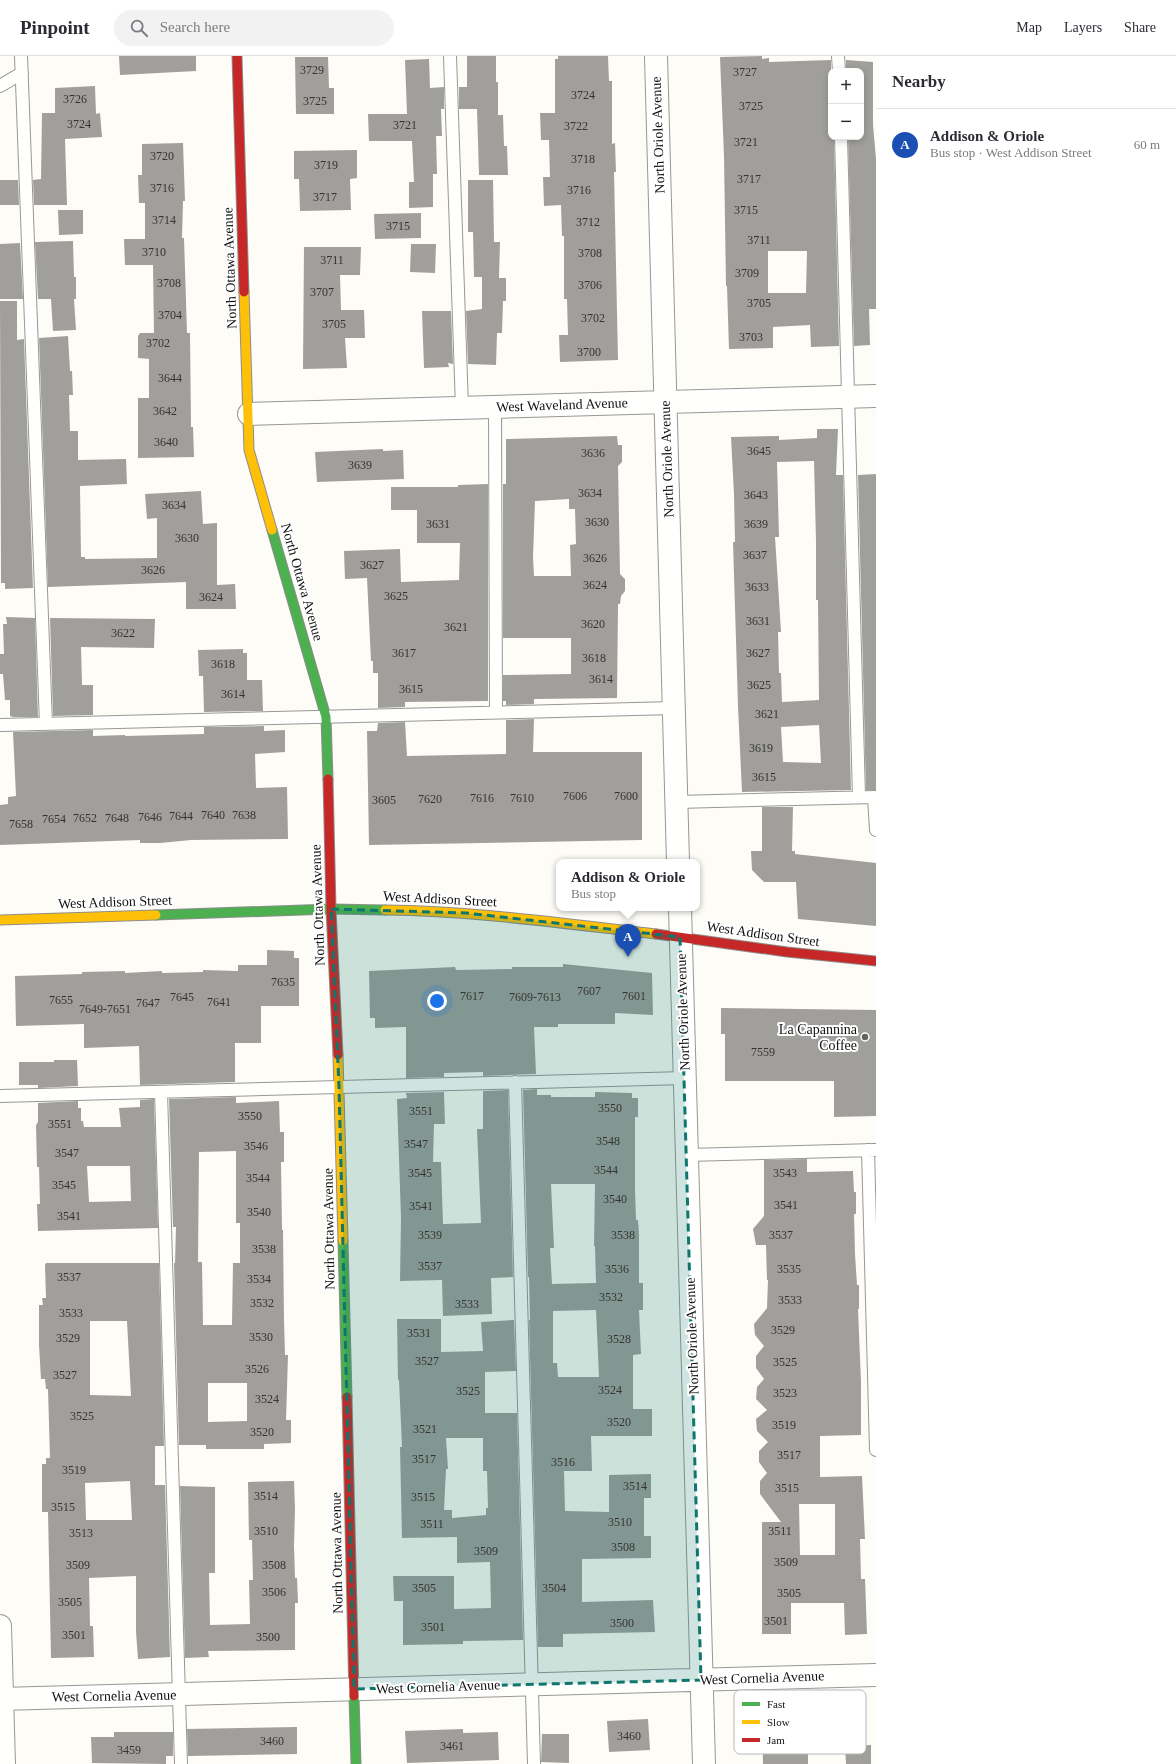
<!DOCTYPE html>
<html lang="en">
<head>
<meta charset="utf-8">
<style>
	:root { --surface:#fff; --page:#f2f2f3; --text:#2b2b33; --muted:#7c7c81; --line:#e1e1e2; --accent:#646362 }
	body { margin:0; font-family:Georgia,serif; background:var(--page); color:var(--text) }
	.controls { position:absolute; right:12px; top:12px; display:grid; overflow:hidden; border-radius:8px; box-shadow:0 2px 6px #0003 }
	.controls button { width:36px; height:36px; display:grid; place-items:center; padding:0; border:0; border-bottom:1px solid var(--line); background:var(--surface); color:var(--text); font:20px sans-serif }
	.you { position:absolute; left:437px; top:945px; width:14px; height:14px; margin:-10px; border:3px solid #fff; border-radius:50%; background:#1a73e8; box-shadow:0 0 0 6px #1a73e833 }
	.badge { display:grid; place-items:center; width:26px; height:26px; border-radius:50%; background:var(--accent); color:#fff; font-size:13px; font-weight:700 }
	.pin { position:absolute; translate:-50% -33px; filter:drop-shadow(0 1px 2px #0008) }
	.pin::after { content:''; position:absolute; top:21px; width:14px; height:12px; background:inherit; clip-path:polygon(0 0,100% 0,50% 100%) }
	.popup { position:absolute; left:556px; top:803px; width:144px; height:52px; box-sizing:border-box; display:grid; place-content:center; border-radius:8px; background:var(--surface); filter:drop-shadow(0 1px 3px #0005); font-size:13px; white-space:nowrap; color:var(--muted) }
	.popup b { font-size:15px; color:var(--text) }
	.popup::after { content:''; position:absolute; left:50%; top:100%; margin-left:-8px; border:8px solid transparent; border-top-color:var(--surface) }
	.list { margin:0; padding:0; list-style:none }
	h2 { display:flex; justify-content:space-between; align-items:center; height:52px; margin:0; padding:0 16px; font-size:17px }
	h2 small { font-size:13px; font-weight:400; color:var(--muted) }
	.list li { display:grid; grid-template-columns:26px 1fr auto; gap:12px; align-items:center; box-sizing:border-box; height:72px; padding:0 16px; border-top:1px solid var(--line) }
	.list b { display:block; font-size:15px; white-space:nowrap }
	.list p { margin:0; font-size:13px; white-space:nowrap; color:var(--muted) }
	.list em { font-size:13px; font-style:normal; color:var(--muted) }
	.icon { flex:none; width:22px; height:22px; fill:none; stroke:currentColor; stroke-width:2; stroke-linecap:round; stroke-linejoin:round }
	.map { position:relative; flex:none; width:876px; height:1708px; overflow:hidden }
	header { display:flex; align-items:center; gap:24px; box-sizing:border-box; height:56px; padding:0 20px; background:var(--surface); border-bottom:1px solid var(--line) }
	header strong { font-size:19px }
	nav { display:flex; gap:22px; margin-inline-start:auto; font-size:14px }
	.search { width:280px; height:36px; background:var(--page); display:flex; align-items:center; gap:10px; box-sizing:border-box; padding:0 14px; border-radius:22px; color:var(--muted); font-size:15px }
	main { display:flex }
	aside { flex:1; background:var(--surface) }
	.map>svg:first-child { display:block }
	.building { fill:#a19f9c; fill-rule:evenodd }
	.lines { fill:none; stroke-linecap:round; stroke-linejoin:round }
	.lane-casing { stroke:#979795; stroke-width:14 }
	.street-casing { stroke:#979795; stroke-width:24 }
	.fast-casing { stroke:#8e8d8b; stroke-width:11 }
	.slow-casing { stroke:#8e8d8b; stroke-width:11 }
	.jam-casing { stroke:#8e8d8b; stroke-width:11 }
	.lane { stroke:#fffffe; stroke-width:12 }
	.street { stroke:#fffffe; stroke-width:22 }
	.fast { stroke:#4caf50; stroke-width:9 }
	.slow { stroke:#ffc107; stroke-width:9 }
	.jam { stroke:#c62828; stroke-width:9 }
	.marked { fill:#0f766e; fill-opacity:0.2; stroke:#0f766e; stroke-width:3; stroke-dasharray:8 5; stroke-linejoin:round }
	.poi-dot { fill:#646362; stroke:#fff; stroke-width:1.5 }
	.labels { text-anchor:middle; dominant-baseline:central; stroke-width:4; stroke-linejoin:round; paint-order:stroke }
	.number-label { font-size:12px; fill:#353434 }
	.street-label { font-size:14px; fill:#111; stroke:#fff }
	.poi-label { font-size:14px; fill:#111; stroke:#fff; text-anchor:end }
	.key { fill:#fff; stroke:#b8b8b8; stroke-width:1 }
	.key-label { font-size:11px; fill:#111 }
</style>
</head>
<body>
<header>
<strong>Pinpoint</strong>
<div class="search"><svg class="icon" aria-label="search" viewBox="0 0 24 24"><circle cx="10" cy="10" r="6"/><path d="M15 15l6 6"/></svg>Search here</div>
<nav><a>Map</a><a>Layers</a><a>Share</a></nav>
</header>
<main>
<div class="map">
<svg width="876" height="1708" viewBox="0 0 876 1708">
	<rect width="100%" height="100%" fill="#fdfcf7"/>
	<path class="building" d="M119,0H196V15L120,19Z
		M467,0H496V26H498V59H503L504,90H507L508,119H479L477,53H459V31H467Z
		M558,0H608L609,25H612V88L615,87L616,116H614L618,304L560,306L559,279H568L567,243H564V180H562L561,149L544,150L543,121H550L549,84H541L540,57H555V3H558Z
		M762,0V3L769,2V6L831,4V81H834L839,290L811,291L810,269L773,271V292L729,293L727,230H726L724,100L720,1ZM768,195H807L806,237H768Z
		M295,1H328L329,32H334V58H296Z
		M429,3L430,32L444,31V53H441L442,80H436L437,118H433V151L409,152V126H414L412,85H369L368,58H407L405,4Z
		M846,4L873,6V69L876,103V253H869L870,289L854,290L848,81H861V15H846Z
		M95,30L96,58L100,57L102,81L65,83L67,149H34L33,124L41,123L42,57H55V32Z
		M183,87L185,145H183L182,182H184L187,277H190L191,371H193L194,401L138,402V342H149V303L138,302V280L140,277H154L153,209H125L124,183H145V147H139L138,119H142V88Z
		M357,94V122L350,123L351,154L300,155L299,123H294V95Z
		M0,124H18L19,149H0Z
		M468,124H493L494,186H500L499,222H506V245H503L502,277H497L496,309L468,308L466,255L482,253V221H474L473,176H468Z
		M58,154H83V178L59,179Z
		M421,157V182L375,183L374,158Z
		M73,185L74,221H76V243H74L76,274L53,275L51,243H38L35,186Z
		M20,187L23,243H0V188Z
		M411,188H436L435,217L410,216Z
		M304,191H361L360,219H340L341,254H364L365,282H345L347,312L303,313Z
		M0,245H17V284L24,283L33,532L5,533V527H1Z
		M422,255H451L453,308L448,307L449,311L424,312Z
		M68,280L70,315H72L73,339H69L70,375H78V404L126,403L127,428L80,430L81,501H85V503L157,502V462L147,463L145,438L201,435L203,468L217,467V529L235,528L236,553H186V526L48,531L39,282Z
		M817,373H838L836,419H843L851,734L742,736L738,650L733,486H735L734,438L731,381L779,380V384L817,382ZM814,405L816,485V544H818L819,644L782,646L781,617H779L778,576H781L779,544L775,481H779L777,406ZM819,669L821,707L783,706L781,671Z
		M617,380L618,389H622V406L618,410L620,518L625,523V535L621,540L620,548H618L617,642L534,643V648L506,649V645H503V619L571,618V582H503V428H506V383ZM569,443V453H575L576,488L570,489L571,520H534L533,501L535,445Z
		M383,393V395L403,394L404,423L317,426L315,396Z
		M876,418V734H866L858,419Z
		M488,428V645L405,646V651L378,652V617H373V605H371L367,522L345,523L344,495L400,493L401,526L459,524L460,487H417V454H391V431H458V429Z
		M6,561L35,562L38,661H13L10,660V644H5L3,618H0V598H4L3,568H7Z
		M50,562L155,563L154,592L81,591L82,629H93V659L53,660Z
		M243,593V597H247V624H262L263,655L204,656L203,620H199L198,594Z
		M534,663L533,696H642V784L369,789L367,675H377L378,667L405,666L407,700L506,698V664Z
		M264,670V675L285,674V696L255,698L256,732L287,731L288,783L191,784L160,787H140V784L0,789V749L8,748V741L16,740L13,676L93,674V680L125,679V680L204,678V671Z
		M762,751H793L792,795H795V798L876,807V870L798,863L796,826H764L752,814L751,795H762Z
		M267,894L294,895V902H299V950H261V987H235V1026L140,1029L139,990L84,992V968L16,970L15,920L82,918V916L125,915V917L162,915V917L203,916V914L238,915V909H267Z
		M563,908L652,917L653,959L615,957V968H558V971H534L536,1018L483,1020V1016L444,1017V1021L406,1022V971L375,972V962H370L369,915L455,911L456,914L512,913V911H563Z
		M721,952L876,954V1060L834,1061V1025H725V978H721Z
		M54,1004H77L78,1030L38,1032V1029H19V1006H54Z
		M537,1033V1039H551V1041H595V1036L632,1037V1042H638V1061H635V1133L636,1164H638L639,1177V1227H643V1254H639L641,1298L633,1299V1353H652V1380H591L592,1415H564L565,1455L609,1456V1419L651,1418V1442H644V1480H651V1502L582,1503V1546L653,1544L655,1576L563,1578V1591H538L529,1264H530L529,1221H528L523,1034ZM551,1128H595L594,1190H595L596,1227L552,1228L550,1192H554ZM596,1254L599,1321H558L557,1307H553V1255Z
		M508,1034L513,1221L491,1222L492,1258L443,1260L442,1224L400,1225L401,1162L397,1043L407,1042L406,1037L444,1036L445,1068H434L433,1106H441L443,1168L481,1167L477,1073H483V1035Z
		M236,1041V1047L279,1045L280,1076H284V1106H281L282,1174H283L284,1264L285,1299H288L286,1364H291V1387L264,1388V1393H206V1389H179L174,1207H175L176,1171H173L169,1043ZM236,1095V1167H240V1207H233L232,1269H203L202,1206H198L199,1096ZM208,1327H247V1365L208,1366Z
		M154,1043L158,1172L38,1175L37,1148H40L39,1111H37L36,1069L38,1066V1047L78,1045V1052H81V1065H83L84,1071H121L119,1052L140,1051V1044ZM87,1110H130L131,1145L89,1146Z
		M807,1103V1116L853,1115L854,1136H856V1158H854L855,1198L857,1229H859V1253H858L861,1326V1379L820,1380V1421L862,1420L865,1483H860L861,1523H865L867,1578L845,1579L844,1547H791V1578H762V1466H781L760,1438V1425L767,1417L759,1406V1395L768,1386L757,1375L756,1363L767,1354L756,1343L757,1331L764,1323L756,1312V1300L764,1290L755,1279L754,1268L767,1252L768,1224H767L766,1189H756L753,1173L764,1160V1104ZM799,1448H835V1499H800Z
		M46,1207H159L164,1390H155V1429H165L170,1601L138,1603L136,1576V1520L89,1522L90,1570H93L94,1601L51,1602L48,1456H42V1408H46V1402H50L48,1333H46L45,1323H41L39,1289V1249H43L42,1242H46L45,1209ZM90,1265H127L131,1340L90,1339ZM130,1425L132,1464H86L85,1427Z
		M397,1263H441V1296L483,1295L481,1266L514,1264L516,1315L485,1316V1357H517L523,1584L463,1585V1588L403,1589V1545H394L393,1520H454V1553L491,1552L490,1506L457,1507V1481L402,1482L400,1391H402L399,1324H398ZM446,1382H483V1415H487L488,1452H486V1459L452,1462V1454H444L446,1413H448Z
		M294,1425L295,1453L294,1490L295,1522H297L298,1547H295V1594L208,1595L209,1601L185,1602L180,1430L215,1431V1517H209L210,1569L250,1568L249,1524H253L252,1484H249L248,1426Z
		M808,1659V1708H763L762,1660Z
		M648,1663L650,1694L609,1696L607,1665Z
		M297,1671V1698L188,1700L187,1673Z
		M463,1673V1677L498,1676L499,1704L407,1707L405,1675Z
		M114,1676H173V1700H166V1708L92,1707L91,1681H114Z
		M542,1678H569V1707L541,1706Z
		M871,1689V1708H846L845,1690Z"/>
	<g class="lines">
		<defs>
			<path id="lane" d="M21,0L46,668
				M450,0L462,352
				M838,0L839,15
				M0,30L22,17
				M841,81L859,741
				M495,351L496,656
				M0,669L674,652
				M874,741L876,774
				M677,746L876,741
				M515,1026L534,1708
				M161,1036L181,1708
				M0,1040L685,1022
				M868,1094L876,1394
				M687,1099L875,1094"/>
			<path id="street" d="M656,0L678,806
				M249,358L876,340
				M680,852L704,1708
				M0,1570L4,1708
				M0,1643L876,1619"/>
			<path id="fast" d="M272,474L326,661L328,723
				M156,859L331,853L385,854
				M343,1185L347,1341
				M354,1640L356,1708"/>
			<path id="slow" d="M244,236L249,394L272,474
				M385,854C476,855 566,868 656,878
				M0,864L156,859
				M338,999L343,1185"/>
			<path id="jam" d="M237,0L244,236
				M328,723L331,853L338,999
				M656,878L787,896L876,905
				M347,1341L354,1640"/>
		</defs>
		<use href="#lane" class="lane-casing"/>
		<use href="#street" class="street-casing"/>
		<use href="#fast" class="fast-casing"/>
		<use href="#slow" class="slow-casing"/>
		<use href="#jam" class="jam-casing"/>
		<use href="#lane" class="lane"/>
		<use href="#street" class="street"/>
		<use href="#fast" class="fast"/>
		<use href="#slow" class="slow"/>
		<use href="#jam" class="jam"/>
	</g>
	<path class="marked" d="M331,853L466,857L680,881L701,1624L354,1633L339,1031Z"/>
	<circle class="poi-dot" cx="865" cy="981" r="4"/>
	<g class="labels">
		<g class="number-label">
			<text x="312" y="14">3729</text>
			<text x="745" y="16">3727</text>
			<text x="583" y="39">3724</text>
			<text x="75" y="43">3726</text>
			<text x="315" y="45">3725</text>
			<text x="751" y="50">3725</text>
			<text x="79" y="68">3724</text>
			<text x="405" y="69">3721</text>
			<text x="576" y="70">3722</text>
			<text x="746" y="86">3721</text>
			<text x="162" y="100">3720</text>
			<text x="583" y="103">3718</text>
			<text x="326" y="109">3719</text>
			<text x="749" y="123">3717</text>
			<text x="162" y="132">3716</text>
			<text x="579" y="134">3716</text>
			<text x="325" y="141">3717</text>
			<text x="746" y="154">3715</text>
			<text x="164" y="164">3714</text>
			<text x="588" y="166">3712</text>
			<text x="398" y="170">3715</text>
			<text x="759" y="184">3711</text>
			<text x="154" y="196">3710</text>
			<text x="590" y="197">3708</text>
			<text x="332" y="204">3711</text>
			<text x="747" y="217">3709</text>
			<text x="169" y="227">3708</text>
			<text x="590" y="229">3706</text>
			<text x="322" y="236">3707</text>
			<text x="759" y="247">3705</text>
			<text x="170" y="259">3704</text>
			<text x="593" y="262">3702</text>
			<text x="334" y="268">3705</text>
			<text x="751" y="281">3703</text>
			<text x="158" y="287">3702</text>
			<text x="589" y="296">3700</text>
			<text x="170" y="322">3644</text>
			<text x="165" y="355">3642</text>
			<text x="166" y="386">3640</text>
			<text x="759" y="395">3645</text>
			<text x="593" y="397">3636</text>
			<text x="360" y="409">3639</text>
			<text x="590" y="437">3634</text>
			<text x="756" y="439">3643</text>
			<text x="174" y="449">3634</text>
			<text x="597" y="466">3630</text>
			<text x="438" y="468">3631</text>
			<text x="756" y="468">3639</text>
			<text x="187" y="482">3630</text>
			<text x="755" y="499">3637</text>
			<text x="595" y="502">3626</text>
			<text x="372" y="509">3627</text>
			<text x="153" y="514">3626</text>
			<text x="595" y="529">3624</text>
			<text x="757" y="531">3633</text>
			<text x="396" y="540">3625</text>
			<text x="211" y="541">3624</text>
			<text x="758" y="565">3631</text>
			<text x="593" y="568">3620</text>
			<text x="456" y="571">3621</text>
			<text x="123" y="577">3622</text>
			<text x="404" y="597">3617</text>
			<text x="758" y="597">3627</text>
			<text x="594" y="602">3618</text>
			<text x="223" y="608">3618</text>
			<text x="601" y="623">3614</text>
			<text x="759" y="629">3625</text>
			<text x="411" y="633">3615</text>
			<text x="233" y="638">3614</text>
			<text x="767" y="658">3621</text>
			<text x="761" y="692">3619</text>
			<text x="764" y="721">3615</text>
			<text x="575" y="740">7606</text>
			<text x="626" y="740">7600</text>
			<text x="482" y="742">7616</text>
			<text x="522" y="742">7610</text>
			<text x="430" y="743">7620</text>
			<text x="384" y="744">3605</text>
			<text x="213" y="759">7640</text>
			<text x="244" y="759">7638</text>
			<text x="181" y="760">7644</text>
			<text x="150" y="761">7646</text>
			<text x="85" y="762">7652</text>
			<text x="117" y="762">7648</text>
			<text x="54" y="763">7654</text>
			<text x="21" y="768">7658</text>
			<text x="283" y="926">7635</text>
			<text x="589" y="935">7607</text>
			<text x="472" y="940">7617</text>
			<text x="634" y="940">7601</text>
			<text x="182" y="941">7645</text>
			<text x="535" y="941">7609-7613</text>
			<text x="61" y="944">7655</text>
			<text x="219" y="946">7641</text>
			<text x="148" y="947">7647</text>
			<text x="105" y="953">7649-7651</text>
			<text x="763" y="996">7559</text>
			<text x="610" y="1052">3550</text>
			<text x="421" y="1055">3551</text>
			<text x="250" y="1060">3550</text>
			<text x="60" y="1068">3551</text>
			<text x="608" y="1085">3548</text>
			<text x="416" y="1088">3547</text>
			<text x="256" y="1090">3546</text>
			<text x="67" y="1097">3547</text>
			<text x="606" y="1114">3544</text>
			<text x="420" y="1117">3545</text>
			<text x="785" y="1117">3543</text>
			<text x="258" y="1122">3544</text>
			<text x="64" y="1129">3545</text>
			<text x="615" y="1143">3540</text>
			<text x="786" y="1149">3541</text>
			<text x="421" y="1150">3541</text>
			<text x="259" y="1156">3540</text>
			<text x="69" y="1160">3541</text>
			<text x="430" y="1179">3539</text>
			<text x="623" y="1179">3538</text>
			<text x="781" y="1179">3537</text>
			<text x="264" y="1193">3538</text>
			<text x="430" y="1210">3537</text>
			<text x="617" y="1213">3536</text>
			<text x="789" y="1213">3535</text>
			<text x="69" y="1221">3537</text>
			<text x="259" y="1223">3534</text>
			<text x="611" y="1241">3532</text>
			<text x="790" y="1244">3533</text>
			<text x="262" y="1247">3532</text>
			<text x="467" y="1248">3533</text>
			<text x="71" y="1257">3533</text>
			<text x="783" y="1274">3529</text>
			<text x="419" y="1277">3531</text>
			<text x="261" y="1281">3530</text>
			<text x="68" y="1282">3529</text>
			<text x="619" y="1283">3528</text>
			<text x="427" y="1305">3527</text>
			<text x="785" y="1306">3525</text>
			<text x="257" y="1313">3526</text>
			<text x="65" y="1319">3527</text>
			<text x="610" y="1334">3524</text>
			<text x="468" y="1335">3525</text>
			<text x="785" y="1337">3523</text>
			<text x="267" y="1343">3524</text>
			<text x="82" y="1360">3525</text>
			<text x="619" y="1366">3520</text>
			<text x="784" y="1369">3519</text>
			<text x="425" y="1373">3521</text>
			<text x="262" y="1376">3520</text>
			<text x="789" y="1399">3517</text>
			<text x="424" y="1403">3517</text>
			<text x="563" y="1406">3516</text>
			<text x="74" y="1414">3519</text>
			<text x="635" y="1430">3514</text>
			<text x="787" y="1432">3515</text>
			<text x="266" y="1440">3514</text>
			<text x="423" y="1441">3515</text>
			<text x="63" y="1451">3515</text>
			<text x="620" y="1466">3510</text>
			<text x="432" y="1468">3511</text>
			<text x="266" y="1475">3510</text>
			<text x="780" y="1475">3511</text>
			<text x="81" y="1477">3513</text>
			<text x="623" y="1491">3508</text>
			<text x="486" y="1495">3509</text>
			<text x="786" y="1506">3509</text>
			<text x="78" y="1509">3509</text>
			<text x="274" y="1509">3508</text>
			<text x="424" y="1532">3505</text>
			<text x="554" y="1532">3504</text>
			<text x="274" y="1536">3506</text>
			<text x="789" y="1537">3505</text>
			<text x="70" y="1546">3505</text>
			<text x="776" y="1565">3501</text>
			<text x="622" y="1567">3500</text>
			<text x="433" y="1571">3501</text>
			<text x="74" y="1579">3501</text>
			<text x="268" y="1581">3500</text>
			<text x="629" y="1680">3460</text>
			<text x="272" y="1685">3460</text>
			<text x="452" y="1690">3461</text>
			<text x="129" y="1694">3459</text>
		</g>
		<g class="street-label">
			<text transform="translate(658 79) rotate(-92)">North Oriole Avenue</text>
			<text transform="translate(230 212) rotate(-92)">North Ottawa Avenue</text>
			<text transform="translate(562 349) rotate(-2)">West Waveland Avenue</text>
			<text transform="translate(667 403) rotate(-92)">North Oriole Avenue</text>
			<text transform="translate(302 526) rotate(74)">North Ottawa Avenue</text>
			<text transform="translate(440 843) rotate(3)">West Addison Street</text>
			<text transform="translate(115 846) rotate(-2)">West Addison Street</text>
			<text transform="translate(318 849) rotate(-92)">North Ottawa Avenue</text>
			<text transform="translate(763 878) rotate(8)">West Addison Street</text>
			<text transform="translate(683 956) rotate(-92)">North Oriole Avenue</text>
			<text transform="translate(329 1173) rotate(-91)">North Ottawa Avenue</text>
			<text transform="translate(692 1280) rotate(-92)">North Oriole Avenue</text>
			<text transform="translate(337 1497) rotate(-91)">North Ottawa Avenue</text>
			<text transform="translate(762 1622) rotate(-2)">West Cornelia Avenue</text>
			<text transform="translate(438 1631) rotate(-2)">West Cornelia Avenue</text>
			<text transform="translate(114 1640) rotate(-1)">West Cornelia Avenue</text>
		</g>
		<g class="poi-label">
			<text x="857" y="973">La Capannina<tspan x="857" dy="16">Coffee</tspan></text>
		</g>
	</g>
	<rect x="734" y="1634" width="132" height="64" rx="6" class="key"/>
	<rect x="742" y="1646" width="18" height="4" fill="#4caf50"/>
	<rect x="742" y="1664" width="18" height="4" fill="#ffc107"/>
	<rect x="742" y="1682" width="18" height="4" fill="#c62828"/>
	<g class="key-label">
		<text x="767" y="1652">Fast</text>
		<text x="767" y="1670">Slow</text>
		<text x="767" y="1688">Jam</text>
	</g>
</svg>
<div class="controls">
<button>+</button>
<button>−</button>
</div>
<div class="you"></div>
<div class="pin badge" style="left:628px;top:901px;background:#1a4fb4">A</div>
<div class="popup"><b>Addison &amp; Oriole</b>Bus stop</div>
</div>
<aside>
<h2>Nearby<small></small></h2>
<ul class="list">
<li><span class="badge" style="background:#1a4fb4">A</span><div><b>Addison &amp; Oriole</b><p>Bus stop · West Addison Street</p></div><em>60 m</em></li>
</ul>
</aside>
</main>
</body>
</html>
